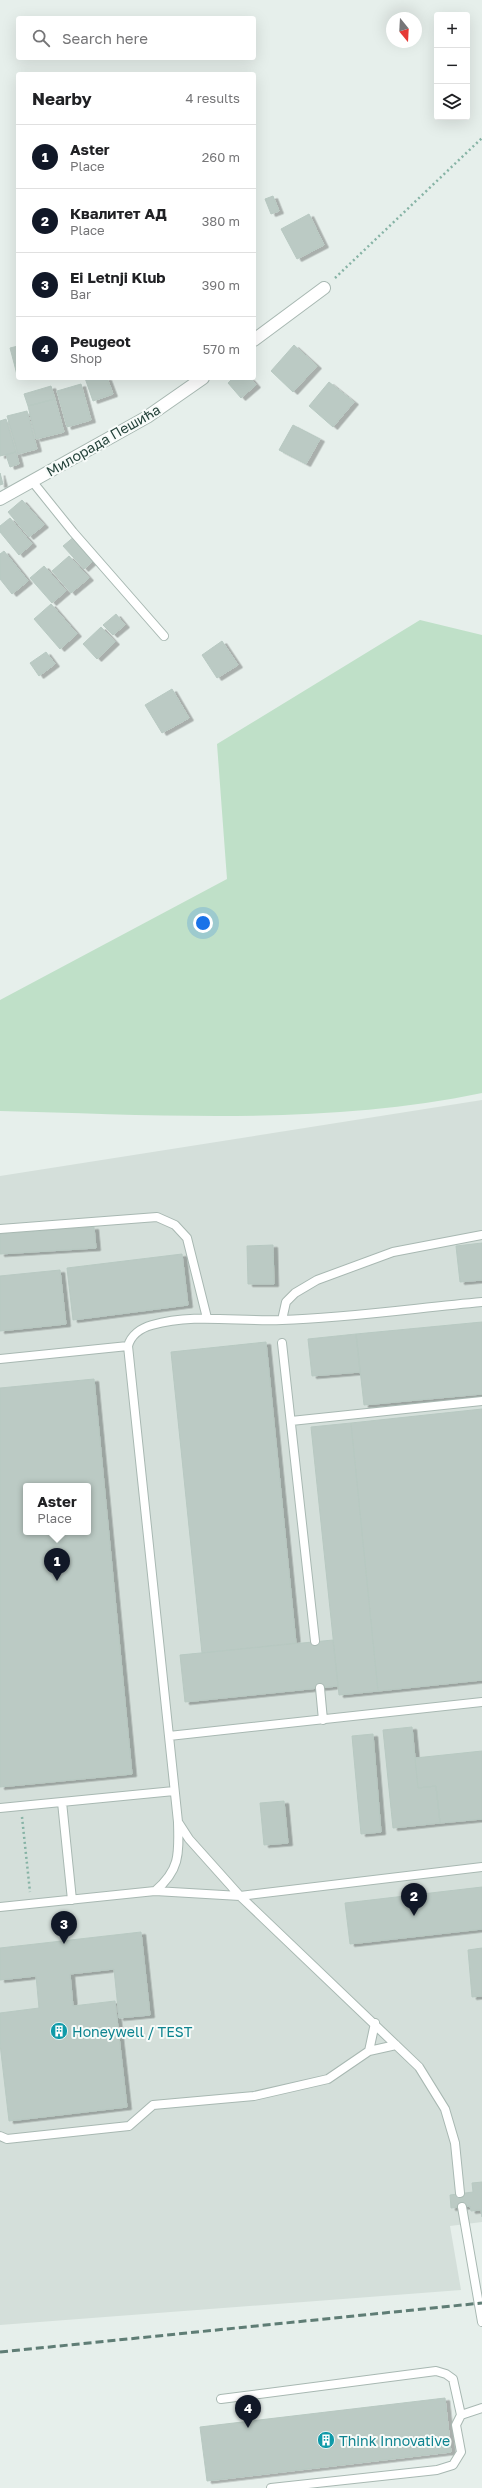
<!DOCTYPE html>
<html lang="en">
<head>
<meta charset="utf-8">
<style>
	:root { --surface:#fff; --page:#f6f6f6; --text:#202124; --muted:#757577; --line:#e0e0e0; --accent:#111827 }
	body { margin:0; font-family:"Golos Text",sans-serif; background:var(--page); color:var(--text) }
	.controls { position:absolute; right:12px; top:12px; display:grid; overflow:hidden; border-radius:4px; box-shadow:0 4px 16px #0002 }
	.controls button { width:36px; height:36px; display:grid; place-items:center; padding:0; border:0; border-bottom:1px solid var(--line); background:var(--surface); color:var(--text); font:20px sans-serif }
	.compass { position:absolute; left:386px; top:12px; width:36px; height:36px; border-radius:50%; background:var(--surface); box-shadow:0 4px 16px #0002; rotate:162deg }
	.you { position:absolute; left:203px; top:923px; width:14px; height:14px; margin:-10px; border:3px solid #fff; border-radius:50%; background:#1a73e8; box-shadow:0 0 0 6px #1a73e833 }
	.badge { display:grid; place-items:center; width:26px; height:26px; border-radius:50%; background:var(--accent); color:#fff; font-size:13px; font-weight:700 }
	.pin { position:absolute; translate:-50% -33px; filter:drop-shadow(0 1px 2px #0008) }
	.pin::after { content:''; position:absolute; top:21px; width:14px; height:12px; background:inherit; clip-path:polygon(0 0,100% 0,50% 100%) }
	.popup { position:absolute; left:23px; top:1483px; width:68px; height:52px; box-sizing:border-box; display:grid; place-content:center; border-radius:4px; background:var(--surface); filter:drop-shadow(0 1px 3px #0005); font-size:13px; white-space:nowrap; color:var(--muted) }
	.popup b { font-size:15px; color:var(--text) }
	.popup::after { content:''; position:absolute; left:50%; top:100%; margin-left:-8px; border:8px solid transparent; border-top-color:var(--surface) }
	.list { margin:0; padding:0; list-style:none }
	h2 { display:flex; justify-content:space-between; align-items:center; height:52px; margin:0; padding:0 16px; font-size:17px }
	h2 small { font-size:13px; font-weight:400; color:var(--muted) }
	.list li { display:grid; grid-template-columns:26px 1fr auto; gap:12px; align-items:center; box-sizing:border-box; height:64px; padding:0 16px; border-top:1px solid var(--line) }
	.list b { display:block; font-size:15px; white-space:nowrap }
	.list p { margin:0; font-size:13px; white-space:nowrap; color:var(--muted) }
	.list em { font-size:13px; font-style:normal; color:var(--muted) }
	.icon { flex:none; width:22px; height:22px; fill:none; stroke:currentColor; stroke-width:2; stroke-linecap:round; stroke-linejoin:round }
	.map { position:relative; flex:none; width:482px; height:2488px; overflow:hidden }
	.search { position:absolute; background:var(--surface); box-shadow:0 4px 16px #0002; left:16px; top:16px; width:240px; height:44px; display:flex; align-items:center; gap:10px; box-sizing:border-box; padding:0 14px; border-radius:4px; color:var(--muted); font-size:15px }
	.panel { position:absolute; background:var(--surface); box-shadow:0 4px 16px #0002; left:16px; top:72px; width:240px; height:308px; border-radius:4px }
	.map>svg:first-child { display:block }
	.built { fill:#d4dfda; fill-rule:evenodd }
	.green { fill:#bfe0c8 }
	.building { fill:#bbcac4; stroke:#b8c9c2; fill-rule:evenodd; filter:url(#shadow) }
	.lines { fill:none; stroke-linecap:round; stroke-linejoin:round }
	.lane-casing { stroke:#a8b8b2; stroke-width:10 }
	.street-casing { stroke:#a8b8b2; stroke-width:14 }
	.path { stroke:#86b3a5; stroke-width:2.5; stroke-dasharray:2 3; stroke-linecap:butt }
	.lane { stroke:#fff; stroke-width:8 }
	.street { stroke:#fff; stroke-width:12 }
	.rail { stroke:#5f7d75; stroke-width:3; stroke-dasharray:8 4; stroke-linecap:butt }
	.labels { text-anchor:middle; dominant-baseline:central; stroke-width:4; stroke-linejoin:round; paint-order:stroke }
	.street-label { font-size:14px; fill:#24423a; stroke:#f7fbf9 }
	.culture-label { font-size:14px; fill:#0d838f; stroke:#f7fbf9; text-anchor:start }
</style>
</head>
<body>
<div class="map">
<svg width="482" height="2488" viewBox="0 0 482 2488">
	<defs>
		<filter id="shadow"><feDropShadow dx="4.5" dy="2.5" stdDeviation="0" flood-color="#0004"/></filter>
	</defs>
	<rect width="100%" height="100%" fill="#e6efeb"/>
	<path class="built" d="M482,1100V2222L450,2226L461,2290L0,2325V1176ZM26,1486H88V1532H26Z"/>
	<path class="green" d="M420,620L482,635V1093C324,1126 160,1115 0,1111V1000L227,879L217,744Z"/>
	<path class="building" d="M273,196L279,211L271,214L265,199Z
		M309,214L324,245L297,259L281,229Z
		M294,345L317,366L293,392L271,371Z
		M18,346V362L14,363L10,348Z
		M18,362V374L17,375L14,363Z
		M85,378H107L113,394L93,401Z
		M233,378H250L256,385L241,398L228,383Z
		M329,382L354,402L333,427L309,406Z
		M81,384L91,420L67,427L57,391Z
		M51,386L55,399L28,406L24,394Z
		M55,399L64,432L36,439L28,406Z
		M27,411L37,449L18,454L7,416Z
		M6,419L16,452L0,456V421Z
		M293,425L320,439L306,464L279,450Z
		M16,452L19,464L10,467L6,455Z
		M0,473L3,484L0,485Z
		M22,500L44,525L29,537L8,512Z
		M10,518L32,544L19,555L0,532V526Z
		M75,536L95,559L84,569L63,546Z
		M4,551L28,581L12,594L0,579V554Z
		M69,556L89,578L71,593L52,571Z
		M44,566L66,591L52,603L30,578Z
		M51,604L77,634L60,649L34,619Z
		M116,614L125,625L113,635L103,625Z
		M101,627L115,642L97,659L83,644Z
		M222,641L238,665L217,678L202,655Z
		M46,652L55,664L39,676L30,663Z
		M172,689L189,718L162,733L145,705Z
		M94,1227L96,1248L0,1254V1234Z
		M482,1243V1280L460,1282L456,1246Z
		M273,1245L274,1284H248L247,1246Z
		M182,1254L188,1305L73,1320L67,1268Z
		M60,1270L66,1324L0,1331V1276Z
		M482,1322V1394L364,1405L356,1334Z
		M356,1334L360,1372L312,1376L308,1339Z
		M266,1342L296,1643L202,1653L171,1352Z
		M94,1379L132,1774L0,1787V1388ZM26,1486H88V1532H26Z
		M482,1409V1680L378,1691L351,1423Z
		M351,1423L378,1691L339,1695L311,1427Z
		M333,1640L338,1686L185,1702L180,1655Z
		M412,1727L418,1788L436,1786L440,1823L393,1828L383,1730Z
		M373,1734L381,1832L361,1834L352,1736Z
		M482,1751V1819L440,1823L436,1786L418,1788L415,1758Z
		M284,1801L288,1843L264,1845L260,1803Z
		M482,1887V1929L350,1944L345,1903Z
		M141,1932L150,2015L119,2018L114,1969L70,1974L73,2006L115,2001L127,2107L9,2121L0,2044V2013L39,2008L36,1976L0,1980V1948Z
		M482,1948V1996L472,1997L468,1950Z
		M482,2182V2217L481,2210L471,2211L470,2206L451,2208L450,2195L473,2192L472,2183Z
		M445,2398L451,2452L207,2481L200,2427Z"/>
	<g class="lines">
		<defs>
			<path id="lane" d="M32,481L73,532L164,636
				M0,1229L157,1217L175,1225L187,1238L207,1318
				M282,1320L286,1302L295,1293L317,1280L393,1252L482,1235
				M282,1343L315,1641
				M0,1359L128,1346
				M291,1421L482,1401
				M320,1688L323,1720
				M169,1736L482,1702
				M62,1802L72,1900
				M0,1808L174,1791
				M155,1891C180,1870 179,1854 178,1823
				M0,1907L155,1891L240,1896L482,1867
				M369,2051L375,2023
				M0,2136L7,2139L129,2126L153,2105L254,2096L328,2079L369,2051L396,2045
				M460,2193L455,2143L445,2109L419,2067L240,1896L189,1839L178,1822L128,1346C131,1335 141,1328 152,1325C194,1313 239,1322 282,1320C348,1318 416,1308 482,1302
				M462,2207L482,2322
				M221,2399L436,2371L446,2374L453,2379L461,2415
				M271,2488L437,2470L453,2465L461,2452L456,2425L461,2415L482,2408"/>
			<path id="street" d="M254,340L324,288
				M0,499L147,417L203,378"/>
		</defs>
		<use href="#lane" class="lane-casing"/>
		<use href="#street" class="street-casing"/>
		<path class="path" d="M335,278L482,138
			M22,1817L30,1892"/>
		<use href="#lane" class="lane"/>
		<use href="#street" class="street"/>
		<path class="rail" d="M0,2352L482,2303"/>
	</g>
	<defs>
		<symbol id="building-disc" viewBox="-11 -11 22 22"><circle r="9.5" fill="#0f9aa8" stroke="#f7fbf9"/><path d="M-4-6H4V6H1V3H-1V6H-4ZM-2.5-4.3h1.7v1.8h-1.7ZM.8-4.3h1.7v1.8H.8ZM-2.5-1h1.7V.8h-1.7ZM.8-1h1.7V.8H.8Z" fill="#fff"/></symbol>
	</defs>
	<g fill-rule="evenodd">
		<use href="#building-disc" x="49" y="2021" width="20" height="20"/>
		<use href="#building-disc" x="316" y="2430" width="20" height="20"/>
	</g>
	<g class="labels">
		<g class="street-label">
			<text transform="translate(103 440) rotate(-30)">Милорада Пешића</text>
		</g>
		<g class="culture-label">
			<text x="72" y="2031">Honeywell / TEST</text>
			<text x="339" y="2440">Think Innovative</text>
		</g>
	</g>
</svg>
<div class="controls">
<button>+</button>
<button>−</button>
<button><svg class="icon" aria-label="layers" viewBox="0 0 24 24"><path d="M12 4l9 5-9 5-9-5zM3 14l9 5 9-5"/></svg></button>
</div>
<svg class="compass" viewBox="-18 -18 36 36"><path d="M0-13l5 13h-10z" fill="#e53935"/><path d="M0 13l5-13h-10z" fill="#757577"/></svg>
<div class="you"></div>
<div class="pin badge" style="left:57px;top:1581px">1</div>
<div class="popup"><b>Aster</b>Place</div>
<div class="pin badge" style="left:414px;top:1916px">2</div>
<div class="pin badge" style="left:64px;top:1944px">3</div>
<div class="pin badge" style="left:248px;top:2428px">4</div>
<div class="search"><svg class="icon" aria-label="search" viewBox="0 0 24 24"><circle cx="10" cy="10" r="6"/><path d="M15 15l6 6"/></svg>Search here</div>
<section class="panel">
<h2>Nearby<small>4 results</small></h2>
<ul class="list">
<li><span class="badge">1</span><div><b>Aster</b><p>Place</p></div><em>260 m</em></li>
<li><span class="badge">2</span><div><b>Квалитет АД</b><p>Place</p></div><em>380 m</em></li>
<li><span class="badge">3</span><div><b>Ei Letnji Klub</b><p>Bar</p></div><em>390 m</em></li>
<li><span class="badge">4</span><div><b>Peugeot</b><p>Shop</p></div><em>570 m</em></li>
</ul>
</section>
</div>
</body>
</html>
